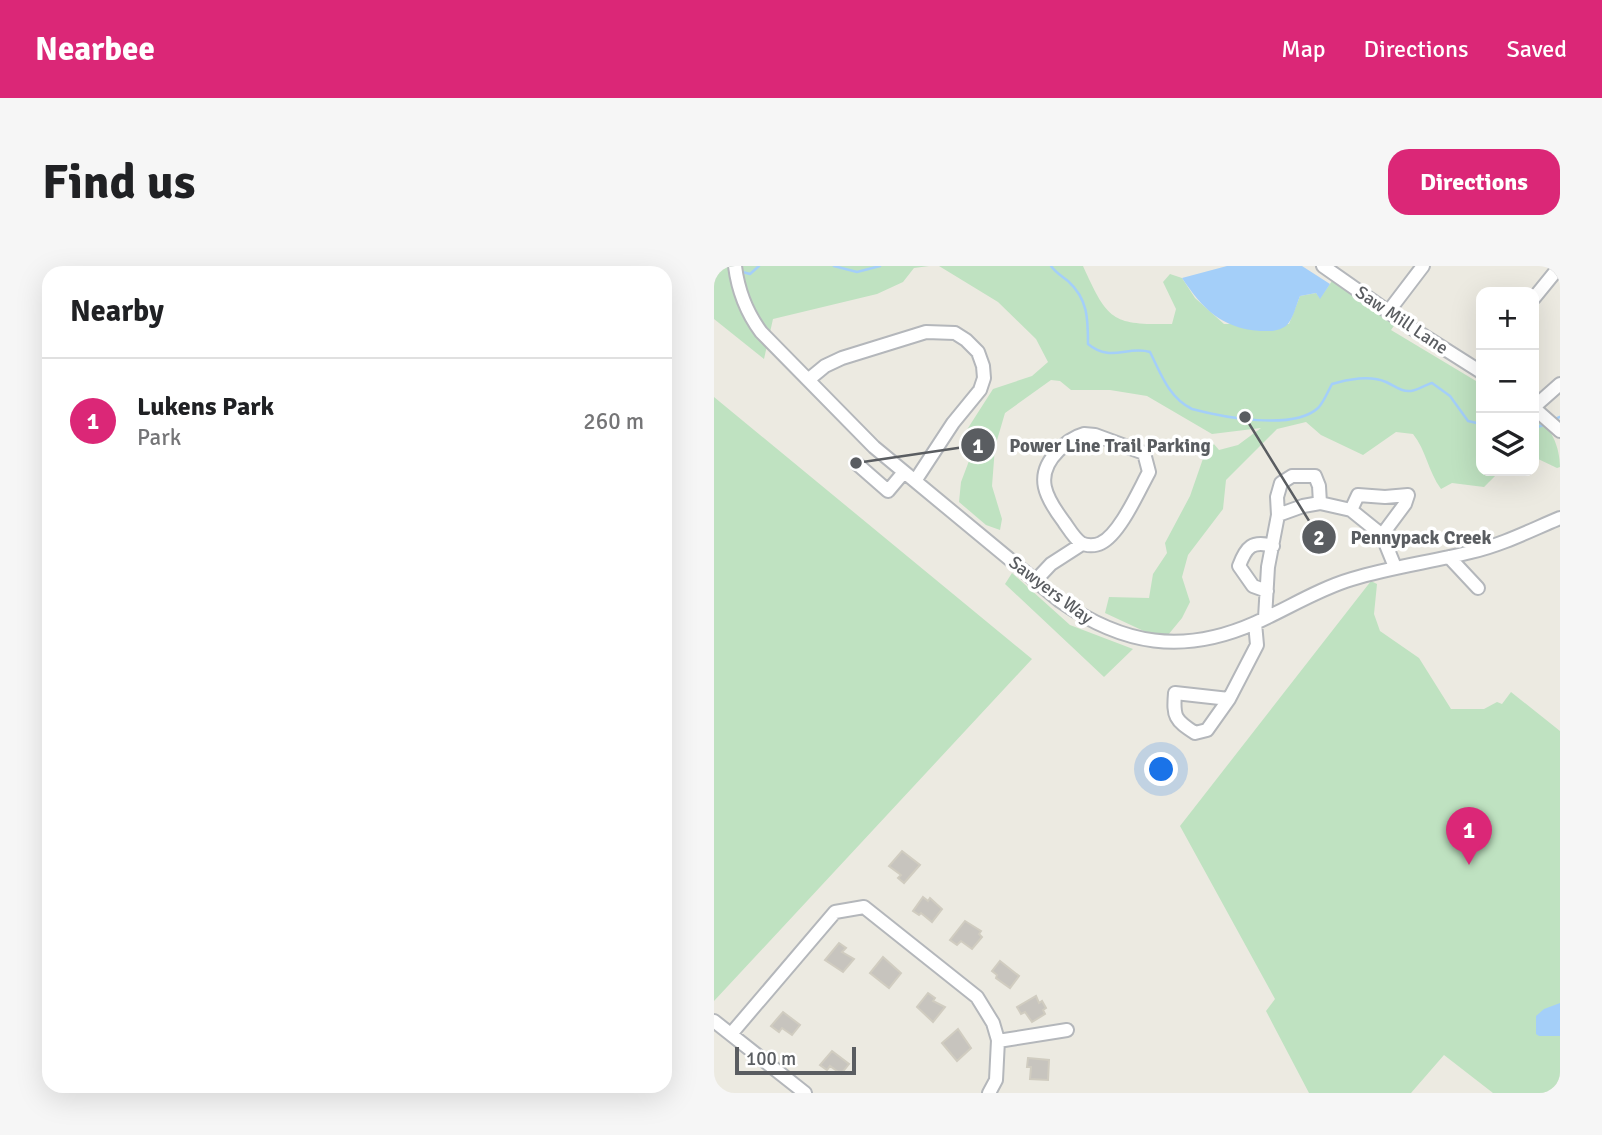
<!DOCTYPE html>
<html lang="en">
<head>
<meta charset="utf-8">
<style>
	:root { --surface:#fff; --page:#f6f6f6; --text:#202124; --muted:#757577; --line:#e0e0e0; --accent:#db2777 }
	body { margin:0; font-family:Signika,sans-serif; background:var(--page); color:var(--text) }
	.controls { position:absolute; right:21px; top:21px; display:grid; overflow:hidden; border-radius:14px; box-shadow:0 7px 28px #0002 }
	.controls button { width:63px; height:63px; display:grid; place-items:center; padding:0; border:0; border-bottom:2px solid var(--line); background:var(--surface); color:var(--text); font:35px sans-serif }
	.scale { position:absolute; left:21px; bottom:18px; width:121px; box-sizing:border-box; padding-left:7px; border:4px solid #5a5d61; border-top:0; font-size:19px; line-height:24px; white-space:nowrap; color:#5a5d61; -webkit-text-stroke:5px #fff; paint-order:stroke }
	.you { position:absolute; left:448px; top:504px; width:24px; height:24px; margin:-18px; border:5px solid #fff; border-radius:50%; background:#1a73e8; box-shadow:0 0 0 10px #1a73e833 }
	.badge { display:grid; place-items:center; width:46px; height:46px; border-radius:50%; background:var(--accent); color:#fff; font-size:23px; font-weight:700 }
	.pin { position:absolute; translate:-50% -58px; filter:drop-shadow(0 2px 4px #0008) }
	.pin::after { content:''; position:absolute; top:37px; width:24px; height:21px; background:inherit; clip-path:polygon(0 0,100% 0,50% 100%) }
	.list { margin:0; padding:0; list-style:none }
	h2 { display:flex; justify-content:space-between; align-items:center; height:91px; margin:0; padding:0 28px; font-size:30px }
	h2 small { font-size:23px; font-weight:400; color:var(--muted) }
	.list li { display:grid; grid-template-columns:46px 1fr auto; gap:21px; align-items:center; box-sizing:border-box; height:126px; padding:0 28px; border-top:2px solid var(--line) }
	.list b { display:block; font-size:26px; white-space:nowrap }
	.list p { margin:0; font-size:23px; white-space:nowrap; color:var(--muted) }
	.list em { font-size:23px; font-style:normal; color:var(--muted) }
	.icon { flex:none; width:38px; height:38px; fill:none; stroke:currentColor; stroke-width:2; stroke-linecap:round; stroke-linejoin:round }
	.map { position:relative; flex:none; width:846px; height:827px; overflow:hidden; border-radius:21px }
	header { display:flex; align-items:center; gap:42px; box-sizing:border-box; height:98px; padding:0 35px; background:var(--accent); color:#fff }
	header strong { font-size:33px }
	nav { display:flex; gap:38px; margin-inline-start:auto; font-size:24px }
	.intro { display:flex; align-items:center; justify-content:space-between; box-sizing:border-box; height:168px; padding:0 42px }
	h1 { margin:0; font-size:49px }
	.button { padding:18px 32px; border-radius:21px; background:var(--accent); color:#fff; font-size:24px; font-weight:700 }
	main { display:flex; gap:42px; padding:0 42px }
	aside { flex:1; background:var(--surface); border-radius:21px; box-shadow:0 7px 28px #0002 }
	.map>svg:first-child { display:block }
	.green { fill:#bfe2c1 }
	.water { fill:#a4cff9 }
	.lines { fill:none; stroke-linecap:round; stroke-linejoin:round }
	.stream { stroke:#a4cff9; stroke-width:2.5 }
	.building { fill:#c7c4be; stroke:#d0ccc0; stroke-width:2 }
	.minor-casing { stroke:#b4b7bb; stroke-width:16 }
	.minor { stroke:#fff; stroke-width:12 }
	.labels { text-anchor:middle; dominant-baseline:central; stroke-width:7; stroke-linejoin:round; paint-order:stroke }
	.street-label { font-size:18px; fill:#5a5d61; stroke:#fff }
	.leader { fill:none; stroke:#5a5d61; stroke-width:2.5 }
	.callout-dot { fill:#5a5d61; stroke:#fff; stroke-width:2.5 }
	.mark-label { font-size:21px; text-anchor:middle; font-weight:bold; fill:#fff }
	.callout-label { font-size:19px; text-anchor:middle; font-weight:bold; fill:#5a5d61; stroke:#fff; stroke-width:7; stroke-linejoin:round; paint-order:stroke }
</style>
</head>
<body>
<header>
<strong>Nearbee</strong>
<nav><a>Map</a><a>Directions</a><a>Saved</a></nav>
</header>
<div class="intro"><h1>Find us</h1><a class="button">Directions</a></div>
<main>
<aside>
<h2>Nearby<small></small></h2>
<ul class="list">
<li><span class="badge">1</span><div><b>Lukens Park</b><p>Park</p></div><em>260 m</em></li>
</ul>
</aside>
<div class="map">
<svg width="846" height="827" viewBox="0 0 846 827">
	<rect width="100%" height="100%" fill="#eceae1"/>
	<path class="green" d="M0,0H215L200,2L189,16L163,28L59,53L50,93L0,53Z
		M225,0H369C394,55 398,59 458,58L462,43L449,16L456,8L468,12L481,32L510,58H575L586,30L602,27L606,32L618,15L682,57L677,64L767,118V205H783V208L770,221L738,217L727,223C714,205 712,184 699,168L682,166L649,189L607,169L592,156L563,163L512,214L509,243L474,289L468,311L476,336L468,352L454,369L434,367L391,347L395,331L435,332L439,308L453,287L451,277L476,230L492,184L499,177L505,184L524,179L547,162L498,168L433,130L396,124H357L346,115L337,114L291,147L281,181L278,220L288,253L286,264L272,259L245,236L247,216L258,187L247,173L279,123L318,110L334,96L322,73L284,36Z
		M0,131L318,393L0,735Z
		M820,149C837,160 846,181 846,201L843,202L820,191Z
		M298,307L356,359L419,383L390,411L291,318Z
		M657,315L663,318L660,348L666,365L705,392L737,443H770L783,436L788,438L797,426L846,465V827H779L730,789L697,827H595L552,745L561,733L466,560Z"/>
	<path class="water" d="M513,0H588L616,18L606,33L602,27L586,30C582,39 579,54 572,60C563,66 556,65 546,65C507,62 489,43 468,12Z
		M846,737V770H825L822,768V750L830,743Z"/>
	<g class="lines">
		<path class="stream" d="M120,0L143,6L166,0
			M337,0C342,7 348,10 354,15C374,33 374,53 374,78C397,97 414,79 436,86C447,108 455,132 478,143C508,151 579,165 604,142C610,136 614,125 618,118C633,113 657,109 672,116C681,120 687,126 697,125C704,124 711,119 718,117L736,130L754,155L767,158
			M25,5L36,8L45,0
			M839,154L846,151
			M820,162L833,158"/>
	</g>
	<path class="building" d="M188,585L206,599L190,617L184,612L187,609L175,600Z
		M209,631L214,635L216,632L228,643L218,656L207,647L205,649L199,645Z
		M251,655L267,665L265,668L268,671L258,683L247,675L243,679L236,674Z
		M125,677L132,682L128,686L140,693L129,706L111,694Z
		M169,691L187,707L175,722L156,707Z
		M286,695L305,710L296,722L282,712L283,709L278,705Z
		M214,727L221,732L219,735L231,741L219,756L203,741Z
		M322,730L325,737L328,735L332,742L329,744L331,748L318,756L311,746L307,748L303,741Z
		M69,746L86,759L78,769L68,762L65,766L57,760Z
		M244,763L257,782L243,795L228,777Z
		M118,785L135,798L127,808L116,800L113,804L106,799Z
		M314,792L335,794L334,814L316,813L317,801H313Z"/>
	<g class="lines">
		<defs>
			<path id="minor" d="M21,0C24,24 33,47 47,66L160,181L346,335C409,379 469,389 541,357C573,343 604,323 638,313C677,301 717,296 757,286C788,279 817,264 846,252
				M609,0L696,61L767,106
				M820,32L846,0
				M674,46L709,0
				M94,114L111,100L128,92L212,66L241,67L252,74L264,86L269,100L270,112L266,124L239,157L201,215
				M820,141L846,118
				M820,142L846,165
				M370,168L381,169L430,187L435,206C425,224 406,268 387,277C382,280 372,280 367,277C360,272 355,263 350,256C332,232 319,210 344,185C352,177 359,171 370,168Z
				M142,197L174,225L190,206
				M637,244L644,229L671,231L694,229L691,238L668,269
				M564,249L589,240L606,237L637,244L668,269L681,301
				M735,291L764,322
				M322,314L337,298L368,278
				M553,325L539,320L525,300C532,281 538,274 559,280
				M551,352L554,301L564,249L563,231L567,217L578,210H601L605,220L606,237
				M515,433L461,427C459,451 461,454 481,467L493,464L515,433L543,379L541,357
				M0,755L91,827
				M17,768L121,646L150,641L263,731L279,757L284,774L282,814L275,827
				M284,775L353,764"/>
		</defs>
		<use href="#minor" class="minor-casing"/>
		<use href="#minor" class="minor"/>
	</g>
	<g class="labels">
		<g class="street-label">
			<text transform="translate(688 54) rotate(34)">Saw Mill Lane</text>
			<text transform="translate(337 324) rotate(37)">Sawyers Way</text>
		</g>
	</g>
	<path class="leader" d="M142 197L264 179M531 151L605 271"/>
	<g class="callout-dot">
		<circle cx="142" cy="197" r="7"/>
		<circle cx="531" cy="151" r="7"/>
		<circle cx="264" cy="179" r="18"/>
		<circle cx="605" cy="271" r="18"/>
	</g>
	<g class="mark-label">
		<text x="264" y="187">1</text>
		<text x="605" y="279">2</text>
	</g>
	<g class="callout-label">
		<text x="396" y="186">Power Line Trail Parking</text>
		<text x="707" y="278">Pennypack Creek</text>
	</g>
</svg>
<div class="controls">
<button>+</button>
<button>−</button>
<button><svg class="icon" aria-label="layers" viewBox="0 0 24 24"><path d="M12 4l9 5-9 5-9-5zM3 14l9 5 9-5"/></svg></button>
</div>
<div class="scale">100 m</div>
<div class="you"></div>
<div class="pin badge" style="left:755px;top:599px">1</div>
</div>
</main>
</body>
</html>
